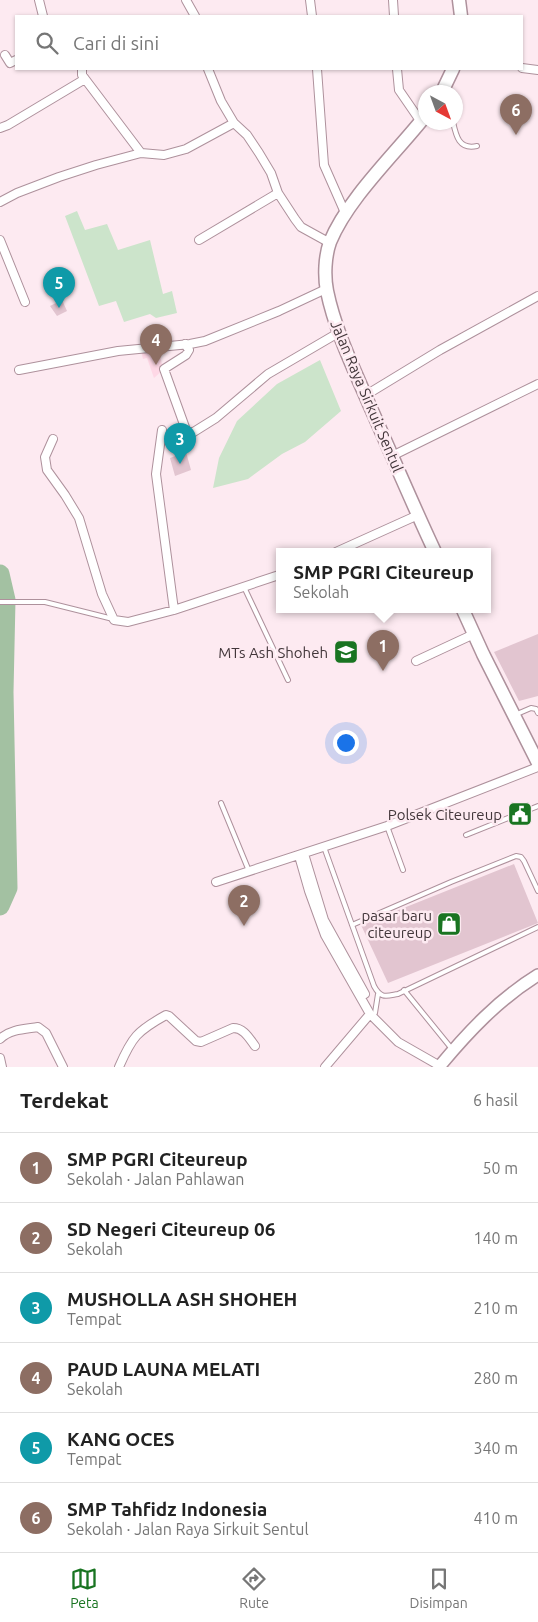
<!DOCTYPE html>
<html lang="id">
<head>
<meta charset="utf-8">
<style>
	:root { --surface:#fff; --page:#f2f2f2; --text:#222; --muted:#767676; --line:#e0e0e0; --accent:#197421 }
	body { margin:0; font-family:Ubuntu,sans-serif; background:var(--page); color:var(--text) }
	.compass { position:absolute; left:418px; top:85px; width:45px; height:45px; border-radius:50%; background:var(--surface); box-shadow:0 1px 4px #0004; rotate:139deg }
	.you { position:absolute; left:345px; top:742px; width:18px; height:18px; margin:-12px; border:4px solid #fff; border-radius:50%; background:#1a73e8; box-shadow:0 0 0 8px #1a73e833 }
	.badge { display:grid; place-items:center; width:32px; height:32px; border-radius:50%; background:var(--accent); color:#fff; font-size:16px; font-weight:700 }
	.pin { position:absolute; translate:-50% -41px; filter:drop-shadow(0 1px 2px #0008) }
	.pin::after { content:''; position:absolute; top:26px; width:18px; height:15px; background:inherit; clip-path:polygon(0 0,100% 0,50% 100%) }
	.popup { position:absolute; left:276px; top:548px; width:215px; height:65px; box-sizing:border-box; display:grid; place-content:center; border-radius:0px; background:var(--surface); filter:drop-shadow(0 1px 4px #0005); font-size:16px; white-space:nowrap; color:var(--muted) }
	.popup b { font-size:19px; color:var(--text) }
	.popup::after { content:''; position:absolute; left:50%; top:100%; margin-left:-10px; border:10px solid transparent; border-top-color:var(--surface) }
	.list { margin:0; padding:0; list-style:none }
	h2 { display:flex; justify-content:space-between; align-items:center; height:65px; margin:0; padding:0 20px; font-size:21px }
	h2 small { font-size:16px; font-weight:400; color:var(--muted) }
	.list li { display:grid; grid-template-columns:32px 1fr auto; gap:15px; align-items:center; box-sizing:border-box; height:70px; padding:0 20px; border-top:1px solid var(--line) }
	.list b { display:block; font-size:19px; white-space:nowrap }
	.list p { margin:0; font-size:16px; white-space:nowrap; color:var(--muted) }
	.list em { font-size:16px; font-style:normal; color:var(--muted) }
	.icon { flex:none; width:28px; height:28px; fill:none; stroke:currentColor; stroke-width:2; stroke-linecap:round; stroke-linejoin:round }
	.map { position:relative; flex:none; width:538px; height:1067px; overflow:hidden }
	.search { position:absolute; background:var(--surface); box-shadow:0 1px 4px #0004; left:15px; right:15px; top:15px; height:55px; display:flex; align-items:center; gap:12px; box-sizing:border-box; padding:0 18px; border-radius:0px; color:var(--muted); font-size:19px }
	.sheet { height:485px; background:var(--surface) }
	nav { display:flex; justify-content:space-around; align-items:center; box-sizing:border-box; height:70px; border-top:1px solid var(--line); background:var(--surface); font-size:14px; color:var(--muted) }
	nav a { display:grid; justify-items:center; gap:2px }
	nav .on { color:var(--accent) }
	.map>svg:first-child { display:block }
	.built { fill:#fed8e6 }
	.green { fill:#cce4cb }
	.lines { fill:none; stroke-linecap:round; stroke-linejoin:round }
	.river { stroke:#a3c1a2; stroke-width:19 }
	.building { fill:#e2c5d0 }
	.service-casing { stroke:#ae919c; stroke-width:6 }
	.minor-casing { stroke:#ae919c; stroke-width:10 }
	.secondary-casing { stroke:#ae919c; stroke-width:14 }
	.primary-casing { stroke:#ae919c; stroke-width:15 }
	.service { stroke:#fff; stroke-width:4 }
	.minor { stroke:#fff; stroke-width:8 }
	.secondary { stroke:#fff; stroke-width:11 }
	.primary { stroke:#fff; stroke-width:12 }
	.labels { text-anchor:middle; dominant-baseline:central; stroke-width:5; stroke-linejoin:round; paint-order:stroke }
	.street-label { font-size:15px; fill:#42363a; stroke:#fdeaf1 }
	.poi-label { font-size:15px; fill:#42363a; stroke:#fdeaf1; text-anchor:end }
</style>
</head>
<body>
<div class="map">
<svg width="538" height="1067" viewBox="0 0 538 1067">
	<rect width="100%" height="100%" fill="#fdeaf1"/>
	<path class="built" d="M159,349L163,370L154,378L147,358L143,359L141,351Z"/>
	<path class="green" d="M77,211L85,230L107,224L118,250L150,240L163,294L172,291L177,313L156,318L150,314L124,322L116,301L99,306L65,216Z
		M320,360L341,411L305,442L282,454L248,479L213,488L219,458L237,421L277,384Z"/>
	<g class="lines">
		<path class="river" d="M0,574L6,600L4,692L8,888L0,906"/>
	</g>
	<path class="building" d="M62,300L67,311L57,316L50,306Z
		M186,452L191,470L175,476L170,458Z
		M538,634V696L519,701L494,652Z
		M514,864L538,923L388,983L361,925Z"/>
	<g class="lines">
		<defs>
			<path id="service" d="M453,122C456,136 459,150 477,146
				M244,587L288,680
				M0,602H45L113,619
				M517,714L531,708L536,709L538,713
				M221,803L249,871
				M387,826L403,870
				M466,835L538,806
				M324,847L374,986C381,999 386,996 398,994L538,927
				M352,925L451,882L516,856L521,857L524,861L538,891
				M404,990L452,1049
				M375,1013L378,994"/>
			<path id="minor" d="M39,0L43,16
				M186,0L195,16
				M310,0L312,16
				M393,0L394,16
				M5,55L10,63L16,60
				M522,68L538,70
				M82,69V75L141,153
				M208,69L221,101L234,123L247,135L259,153L271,173L278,193L295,219L301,227L330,243
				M317,69L324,165L346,215
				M397,69L399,90L421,122
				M0,128L8,125L85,79
				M0,202L17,193L59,177L96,165L141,153L164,155L186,149L234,123
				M0,240L25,302
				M199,240L278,193
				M185,344L189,350L186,355L164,369L186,430L192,433L216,418L268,374L338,333
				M19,370L118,351L190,344L205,341L279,311L326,289
				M366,395L440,350L538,296
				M162,430L156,474L174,610
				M53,439L45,457L47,470L65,495L79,518L102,594L114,620L128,622L174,610L279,575
				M392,456L538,384
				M336,552L418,515
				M416,661L474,634
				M304,854L324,920L365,994
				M299,856L309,891L325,935L370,1014L398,1042L440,1066
				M216,882L387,826L538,767
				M0,1039C10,1029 26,1029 38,1027L46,1033L63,1067
				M0,1058L2,1067
				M119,1067C132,1037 137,1031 166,1015L169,1016L196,1041L201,1042L233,1028C244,1028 249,1038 255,1046
				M325,1067L370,1014"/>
			<path id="secondary" d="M439,1067C468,1032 499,999 538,975"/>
			<path id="primary" d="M459,0L461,16
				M442,92L453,69
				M426,115C396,153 348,198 330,242C325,256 324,276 327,291C335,330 353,367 369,404C391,453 412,503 435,552
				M463,610L483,654L538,763"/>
		</defs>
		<use href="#service" class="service-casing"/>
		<use href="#minor" class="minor-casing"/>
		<use href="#secondary" class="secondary-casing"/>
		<use href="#primary" class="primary-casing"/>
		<use href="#service" class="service"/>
		<use href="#minor" class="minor"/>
		<use href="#secondary" class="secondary"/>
		<use href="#primary" class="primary"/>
	</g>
	<defs>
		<symbol id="school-square" viewBox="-11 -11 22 22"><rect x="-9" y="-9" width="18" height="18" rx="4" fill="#197421" stroke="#fdeaf1"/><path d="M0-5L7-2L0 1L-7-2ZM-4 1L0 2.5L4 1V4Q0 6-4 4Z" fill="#fff"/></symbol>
		<symbol id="civic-square" viewBox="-11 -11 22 22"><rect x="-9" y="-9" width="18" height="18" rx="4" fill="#197421" stroke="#fdeaf1"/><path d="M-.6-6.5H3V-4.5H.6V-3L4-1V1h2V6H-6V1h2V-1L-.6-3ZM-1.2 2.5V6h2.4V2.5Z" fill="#fff"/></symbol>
		<symbol id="shop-square" viewBox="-11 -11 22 22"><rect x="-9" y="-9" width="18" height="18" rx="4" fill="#197421" stroke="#fdeaf1"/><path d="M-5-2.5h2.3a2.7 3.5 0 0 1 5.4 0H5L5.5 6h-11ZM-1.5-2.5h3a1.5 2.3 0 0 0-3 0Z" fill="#fff"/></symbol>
	</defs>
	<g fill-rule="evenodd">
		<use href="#school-square" x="332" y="638" width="28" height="28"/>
		<use href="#civic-square" x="506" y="800" width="28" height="28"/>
		<use href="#shop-square" x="435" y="910" width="28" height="28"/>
	</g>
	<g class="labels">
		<g class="street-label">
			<text transform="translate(367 396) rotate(67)">Jalan Raya Sirkuit Sentul</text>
		</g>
		<g class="poi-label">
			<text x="328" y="652">MTs Ash Shoheh</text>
			<text x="502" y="814">Polsek Citeureup</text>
			<text x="432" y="915">pasar baru<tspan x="432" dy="17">citeureup</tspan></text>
		</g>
	</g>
</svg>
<svg class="compass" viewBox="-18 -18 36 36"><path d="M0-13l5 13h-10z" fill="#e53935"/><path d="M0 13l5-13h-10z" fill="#767676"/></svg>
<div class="you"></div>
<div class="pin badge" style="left:383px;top:671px;background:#8d6e63">1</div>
<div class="popup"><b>SMP PGRI Citeureup</b>Sekolah</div>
<div class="pin badge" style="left:244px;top:926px;background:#8d6e63">2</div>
<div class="pin badge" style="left:180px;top:464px;background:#0f9aa8">3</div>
<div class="pin badge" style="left:156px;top:365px;background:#8d6e63">4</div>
<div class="pin badge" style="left:59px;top:308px;background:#0f9aa8">5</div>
<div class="pin badge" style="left:516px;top:135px;background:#8d6e63">6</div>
<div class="search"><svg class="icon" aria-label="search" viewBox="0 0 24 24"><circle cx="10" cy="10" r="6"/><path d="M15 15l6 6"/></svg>Cari di sini</div>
</div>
<section class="sheet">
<h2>Terdekat<small>6 hasil</small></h2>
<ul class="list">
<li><span class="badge" style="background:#8d6e63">1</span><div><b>SMP PGRI Citeureup</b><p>Sekolah · Jalan Pahlawan</p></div><em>50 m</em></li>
<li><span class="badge" style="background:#8d6e63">2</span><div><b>SD Negeri Citeureup 06</b><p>Sekolah</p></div><em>140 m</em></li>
<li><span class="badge" style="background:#0f9aa8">3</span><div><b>MUSHOLLA ASH SHOHEH</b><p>Tempat</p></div><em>210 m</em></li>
<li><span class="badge" style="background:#8d6e63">4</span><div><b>PAUD LAUNA MELATI</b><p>Sekolah</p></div><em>280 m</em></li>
<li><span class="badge" style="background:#0f9aa8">5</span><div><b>KANG OCES</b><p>Tempat</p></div><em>340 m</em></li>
<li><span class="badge" style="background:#8d6e63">6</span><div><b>SMP Tahfidz Indonesia</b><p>Sekolah · Jalan Raya Sirkuit Sentul</p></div><em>410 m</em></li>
</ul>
</section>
<nav>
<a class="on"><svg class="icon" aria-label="map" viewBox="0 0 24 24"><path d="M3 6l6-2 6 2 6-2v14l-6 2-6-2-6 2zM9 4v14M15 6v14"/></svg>Peta</a>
<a><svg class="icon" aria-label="directions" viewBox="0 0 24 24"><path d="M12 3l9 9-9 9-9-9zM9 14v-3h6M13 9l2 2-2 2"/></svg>Rute</a>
<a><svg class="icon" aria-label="saved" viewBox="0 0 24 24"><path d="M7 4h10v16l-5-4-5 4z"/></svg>Disimpan</a>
</nav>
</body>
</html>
